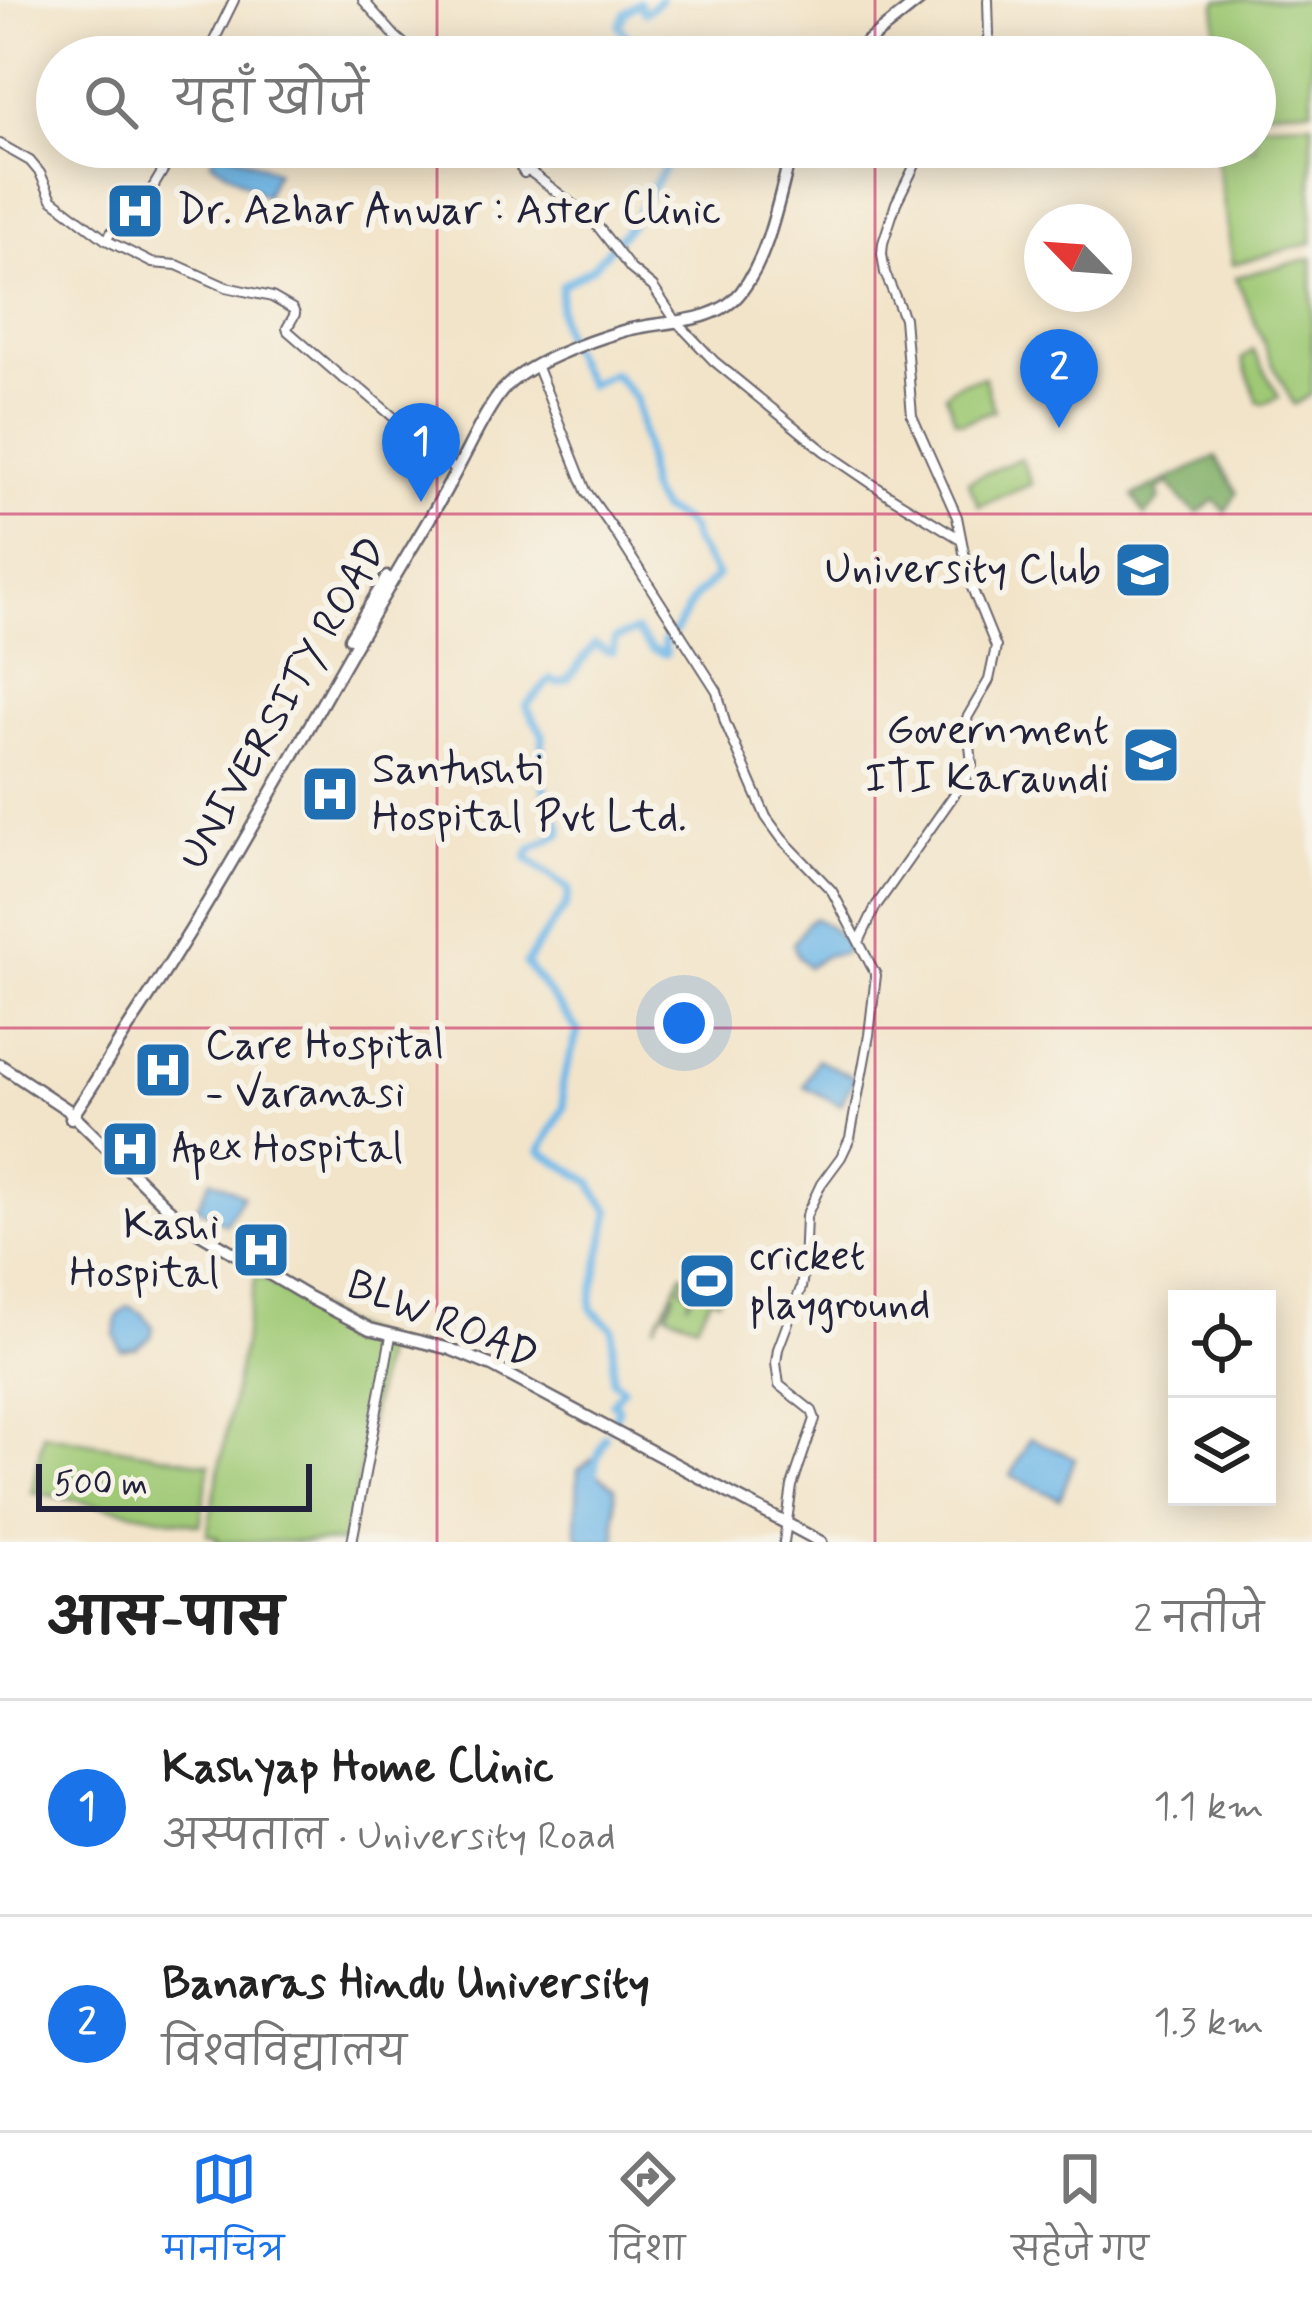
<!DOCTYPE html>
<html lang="hi">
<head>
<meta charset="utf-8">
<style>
	:root { --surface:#fff; --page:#f2f2f2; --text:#222; --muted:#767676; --line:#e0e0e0; --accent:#1a73e8 }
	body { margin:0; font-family:Mynerve,"Playpen Sans Deva",sans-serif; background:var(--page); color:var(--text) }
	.controls { position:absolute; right:36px; bottom:36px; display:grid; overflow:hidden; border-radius:0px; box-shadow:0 6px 30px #0003 }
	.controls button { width:108px; height:108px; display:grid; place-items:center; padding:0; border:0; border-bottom:3px solid var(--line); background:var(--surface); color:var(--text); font:60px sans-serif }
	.compass { position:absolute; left:1024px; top:204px; width:108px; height:108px; border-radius:50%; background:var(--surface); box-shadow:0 6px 30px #0003; rotate:295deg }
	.scale { position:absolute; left:36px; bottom:30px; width:276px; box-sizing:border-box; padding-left:12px; border:6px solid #22223b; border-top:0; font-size:33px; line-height:42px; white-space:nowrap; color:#22223b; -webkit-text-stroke:9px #f7f3e8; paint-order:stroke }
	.you { position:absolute; left:684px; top:1023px; width:42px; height:42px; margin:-30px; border:9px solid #fff; border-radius:50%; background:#1a73e8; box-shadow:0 0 0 18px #1a73e833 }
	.badge { display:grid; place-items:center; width:78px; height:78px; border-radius:50%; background:var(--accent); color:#fff; font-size:39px; font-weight:700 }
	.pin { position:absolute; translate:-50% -99px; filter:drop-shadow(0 3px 6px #0008) }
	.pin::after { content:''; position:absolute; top:63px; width:42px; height:36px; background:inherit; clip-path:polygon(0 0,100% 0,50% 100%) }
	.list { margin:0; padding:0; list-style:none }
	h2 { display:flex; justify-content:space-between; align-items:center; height:156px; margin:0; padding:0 48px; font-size:51px }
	h2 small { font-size:39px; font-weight:400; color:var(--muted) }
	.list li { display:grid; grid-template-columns:78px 1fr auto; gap:36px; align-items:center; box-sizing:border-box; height:216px; padding:0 48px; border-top:3px solid var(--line) }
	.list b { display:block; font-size:45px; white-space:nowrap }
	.list p { margin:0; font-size:39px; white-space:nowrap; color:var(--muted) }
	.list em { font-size:39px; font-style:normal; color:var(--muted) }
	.icon { flex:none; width:66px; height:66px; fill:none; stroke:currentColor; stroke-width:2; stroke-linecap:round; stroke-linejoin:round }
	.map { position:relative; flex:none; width:1312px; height:1542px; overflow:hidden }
	.search { position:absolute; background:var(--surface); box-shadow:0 6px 30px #0003; left:36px; right:36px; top:36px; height:132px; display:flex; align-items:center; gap:30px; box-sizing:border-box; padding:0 42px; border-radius:66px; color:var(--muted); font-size:45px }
	.sheet { height:588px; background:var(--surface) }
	nav { display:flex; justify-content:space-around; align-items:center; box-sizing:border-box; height:168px; border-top:3px solid var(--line); background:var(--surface); font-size:33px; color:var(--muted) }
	nav a { display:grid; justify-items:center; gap:6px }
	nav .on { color:var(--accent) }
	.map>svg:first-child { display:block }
	.green { fill:#9fc975; stroke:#607658; stroke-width:3 }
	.forest { fill:#7fad66; stroke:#506850; stroke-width:3 }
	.water { fill:#70b8e8; stroke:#496d92; stroke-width:3 }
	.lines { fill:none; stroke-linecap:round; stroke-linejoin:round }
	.stream { stroke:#70b8e8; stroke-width:3 }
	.river { stroke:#70b8e8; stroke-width:8 }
	.tertiary-casing { stroke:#6b666d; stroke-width:12 }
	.primary-casing { stroke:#6b666d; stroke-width:15 }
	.tertiary { stroke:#fff; stroke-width:8 }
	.primary { stroke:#fff; stroke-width:10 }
	.grid { fill:none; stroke:#c2185b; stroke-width:3; stroke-opacity:0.55 }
	.labels { text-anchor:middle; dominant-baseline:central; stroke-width:12; stroke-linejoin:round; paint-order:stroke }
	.poi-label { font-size:42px; fill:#22223b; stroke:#f7f3e8; text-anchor:start }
	.street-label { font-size:42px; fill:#22223b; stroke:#f7f3e8 }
</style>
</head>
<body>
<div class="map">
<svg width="1312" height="1542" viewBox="0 0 1312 1542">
	<rect width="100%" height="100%" fill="#f7f3e8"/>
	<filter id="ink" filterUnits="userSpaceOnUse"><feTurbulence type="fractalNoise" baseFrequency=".00833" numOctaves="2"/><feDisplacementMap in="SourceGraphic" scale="24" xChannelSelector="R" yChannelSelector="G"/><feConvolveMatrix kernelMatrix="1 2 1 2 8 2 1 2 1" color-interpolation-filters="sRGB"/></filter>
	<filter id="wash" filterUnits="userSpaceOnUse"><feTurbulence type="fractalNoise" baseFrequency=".004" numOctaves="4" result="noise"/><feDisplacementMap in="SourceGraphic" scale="48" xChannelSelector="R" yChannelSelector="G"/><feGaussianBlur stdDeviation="2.7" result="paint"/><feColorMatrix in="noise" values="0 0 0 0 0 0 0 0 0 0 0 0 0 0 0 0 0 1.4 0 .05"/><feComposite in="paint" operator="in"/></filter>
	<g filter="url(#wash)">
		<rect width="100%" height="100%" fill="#f2e4c9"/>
		<path class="green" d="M1219,0H1312V108L1255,111V57H1215L1216,4Z
			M1312,122V243L1233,264L1215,147H1255V124Z
			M1312,258V394L1294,405L1272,363L1236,277Z
			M1253,350L1279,397L1263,404L1258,402L1242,359Z
			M984,377L994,410L963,422L955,420L946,394C954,382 970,381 984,377Z
			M1021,458L1032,484L979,506L968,481Z
			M707,1271L714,1274L713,1279L716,1275L727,1280L718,1300L712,1296L696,1324L667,1313L676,1292L654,1327L682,1274L689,1276L680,1287L691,1293L687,1304L695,1292L711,1296L699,1287Z
			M256,1275L338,1321L385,1342L346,1542H217L218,1538L207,1534Z
			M43,1434L210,1464L200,1525L32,1492Z"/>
		<path class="forest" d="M1216,457L1237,493L1225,512L1215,500L1198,513L1183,502L1169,483L1157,491L1160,499L1145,516L1133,496Z"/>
		<path class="water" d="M218,147L276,172L265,196L211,161Z
			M814,918L830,927L850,948L843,954L827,955L808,967L798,956L793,944L807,923Z
			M817,1059L855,1078L840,1105L804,1086Z
			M211,1179L243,1195L225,1224L197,1207Z
			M128,1306L142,1313L153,1327L151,1337L136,1348L121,1350L115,1335L117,1317Z
			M1030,1438L1075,1458L1060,1499L1011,1476Z
			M592,1459L597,1474L615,1487L616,1542H582L576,1531L578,1470Z"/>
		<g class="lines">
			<path class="stream" d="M589,1309L608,1326
				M610,1377L611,1332"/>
			<path class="river" d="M659,53L670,57
				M652,54L643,56L619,26L625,13L639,3L645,13L660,0
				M611,1427L619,1408L612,1403L623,1388L613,1380V1328L592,1310L591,1301L610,1211L597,1195L591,1182L540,1151L564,1107L562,1084L578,1031L526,964C532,955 537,945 544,936C555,919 569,910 569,889L527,858L531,849L560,834L561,829L546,794L540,768L543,735L526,706L551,679L557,683L567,680L595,644L606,651L613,652L615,639L636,631L651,649L666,654L664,641L675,631L695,597L717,576L694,541L691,530L682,520L661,510L649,490L646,455L636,399L613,373L589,385C568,347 554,330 562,285L592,268L632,223L670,159L672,147
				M594,1478L596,1461L605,1437"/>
		</g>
	</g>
	<g filter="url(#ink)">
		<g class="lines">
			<defs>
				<path id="tertiary" d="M363,0L395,36L419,57
					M206,57L234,0
					M980,57L989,35L988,0
					M0,144L30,161L40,173L52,199L106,240L152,263L177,265L226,287L272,297L293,309L295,314L287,328L288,331L341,377L362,390L456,471
					M508,147L524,173L529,171L536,176L592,219L631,269L653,287L676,321L714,361L824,451L890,496L959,538
					M106,240L125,213L149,194L177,147
					M536,365L586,491L617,535L717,691L725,722L766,817L782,839L832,891L876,975L869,1035L850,1138L841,1157L821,1184L806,1216L804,1268L801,1288L778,1349L776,1363L779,1385L812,1411L815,1419L792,1486L784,1542
					M859,942L876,906L970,772L972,764L967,718L989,680L996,647L970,583L957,517L912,416L904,318L885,273L882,254L883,243L896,203L924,147
					M352,1542L391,1336"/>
				<path id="primary" d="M848,57L920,0
					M350,638L387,577
					M0,1065L68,1110L168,1208L198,1232L310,1298L370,1329L450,1349L492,1366L821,1542
					M71,1118C94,1086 112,1052 134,1019C237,865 321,699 416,541C432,515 447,489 461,462C474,438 485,412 502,391C524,364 589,341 623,331C660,320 715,326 741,292C771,253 779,193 793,147"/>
			</defs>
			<use href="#tertiary" class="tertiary-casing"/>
			<use href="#primary" class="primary-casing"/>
			<use href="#tertiary" class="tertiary"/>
			<use href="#primary" class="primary"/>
		</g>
	</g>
	<path class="grid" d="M437,0V57M875,0V57M437,147V1542M875,147V1542M0,514H1312M0,1028H1312"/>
	<defs>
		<symbol id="hospital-square" viewBox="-11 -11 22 22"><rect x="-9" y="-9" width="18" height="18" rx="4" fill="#1f6fb2" stroke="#f7f3e8"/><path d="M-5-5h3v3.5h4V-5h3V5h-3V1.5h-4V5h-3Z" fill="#fff"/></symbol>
		<symbol id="university-square" viewBox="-11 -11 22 22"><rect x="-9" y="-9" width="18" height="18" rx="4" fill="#1f6fb2" stroke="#f7f3e8"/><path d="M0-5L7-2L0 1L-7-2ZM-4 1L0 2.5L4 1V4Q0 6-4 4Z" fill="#fff"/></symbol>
		<symbol id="stadium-square" viewBox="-11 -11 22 22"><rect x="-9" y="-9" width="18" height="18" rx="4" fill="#1f6fb2" stroke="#f7f3e8"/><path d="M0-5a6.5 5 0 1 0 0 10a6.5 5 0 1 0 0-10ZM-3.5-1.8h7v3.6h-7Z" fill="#fff"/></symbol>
	</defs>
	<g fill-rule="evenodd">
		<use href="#hospital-square" x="102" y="178" width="66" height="66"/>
		<use href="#university-square" x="1110" y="537" width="66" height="66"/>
		<use href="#university-square" x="1118" y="722" width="66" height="66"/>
		<use href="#hospital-square" x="297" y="761" width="66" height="66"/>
		<use href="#hospital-square" x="130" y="1037" width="66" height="66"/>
		<use href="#hospital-square" x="97" y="1116" width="66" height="66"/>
		<use href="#hospital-square" x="228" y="1217" width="66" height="66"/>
		<use href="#stadium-square" x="674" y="1248" width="66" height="66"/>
	</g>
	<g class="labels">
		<g class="poi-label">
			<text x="177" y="211">Dr. Azhar Anwar : Aster Clinic</text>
			<text x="1101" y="570" text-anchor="end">University Club</text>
			<text x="1109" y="731" text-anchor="end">Government<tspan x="1109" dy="48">ITI Karaundi</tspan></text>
			<text x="372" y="770">Santushti<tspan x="372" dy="48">Hospital Pvt Ltd.</tspan></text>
			<text x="205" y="1046">Care Hospital<tspan x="205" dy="48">- Varanasi</tspan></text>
			<text x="172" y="1149">Apex Hospital</text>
			<text x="219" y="1226" text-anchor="end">Kashi<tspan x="219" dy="48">Hospital</tspan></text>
			<text x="749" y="1257">cricket<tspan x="749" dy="48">playground</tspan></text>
		</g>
		<g class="street-label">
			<text transform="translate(284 704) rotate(-60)">UNIVERSITY ROAD</text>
			<text transform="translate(442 1321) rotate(22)">BLW ROAD</text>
		</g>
	</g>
</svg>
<div class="controls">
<button><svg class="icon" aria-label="locate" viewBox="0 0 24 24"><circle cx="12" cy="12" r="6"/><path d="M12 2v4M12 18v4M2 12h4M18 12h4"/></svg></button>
<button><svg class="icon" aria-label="layers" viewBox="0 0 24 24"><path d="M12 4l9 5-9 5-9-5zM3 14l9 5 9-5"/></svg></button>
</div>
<svg class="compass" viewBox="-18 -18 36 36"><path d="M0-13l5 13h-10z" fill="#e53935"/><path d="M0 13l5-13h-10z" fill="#767676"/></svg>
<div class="scale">500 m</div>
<div class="you"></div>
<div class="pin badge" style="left:421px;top:502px">1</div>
<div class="pin badge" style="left:1059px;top:428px">2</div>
<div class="search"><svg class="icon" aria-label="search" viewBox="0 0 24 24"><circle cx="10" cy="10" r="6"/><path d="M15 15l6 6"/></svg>यहाँ खोजें</div>
</div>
<section class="sheet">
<h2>आस-पास<small>2 नतीजे</small></h2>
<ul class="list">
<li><span class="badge">1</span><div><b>Kashyap Home Clinic</b><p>अस्पताल · University Road</p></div><em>1.1 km</em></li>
<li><span class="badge">2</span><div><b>Banaras Hindu University</b><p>विश्वविद्यालय</p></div><em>1.3 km</em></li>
</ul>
</section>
<nav>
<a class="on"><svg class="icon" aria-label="map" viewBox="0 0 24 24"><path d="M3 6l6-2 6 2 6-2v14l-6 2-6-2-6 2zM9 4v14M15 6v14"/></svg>मानचित्र</a>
<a><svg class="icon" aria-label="directions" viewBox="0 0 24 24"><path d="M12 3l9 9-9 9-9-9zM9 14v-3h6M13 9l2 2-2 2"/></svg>दिशा</a>
<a><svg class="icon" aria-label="saved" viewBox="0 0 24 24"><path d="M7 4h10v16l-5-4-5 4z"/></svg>सहेजे गए</a>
</nav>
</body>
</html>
